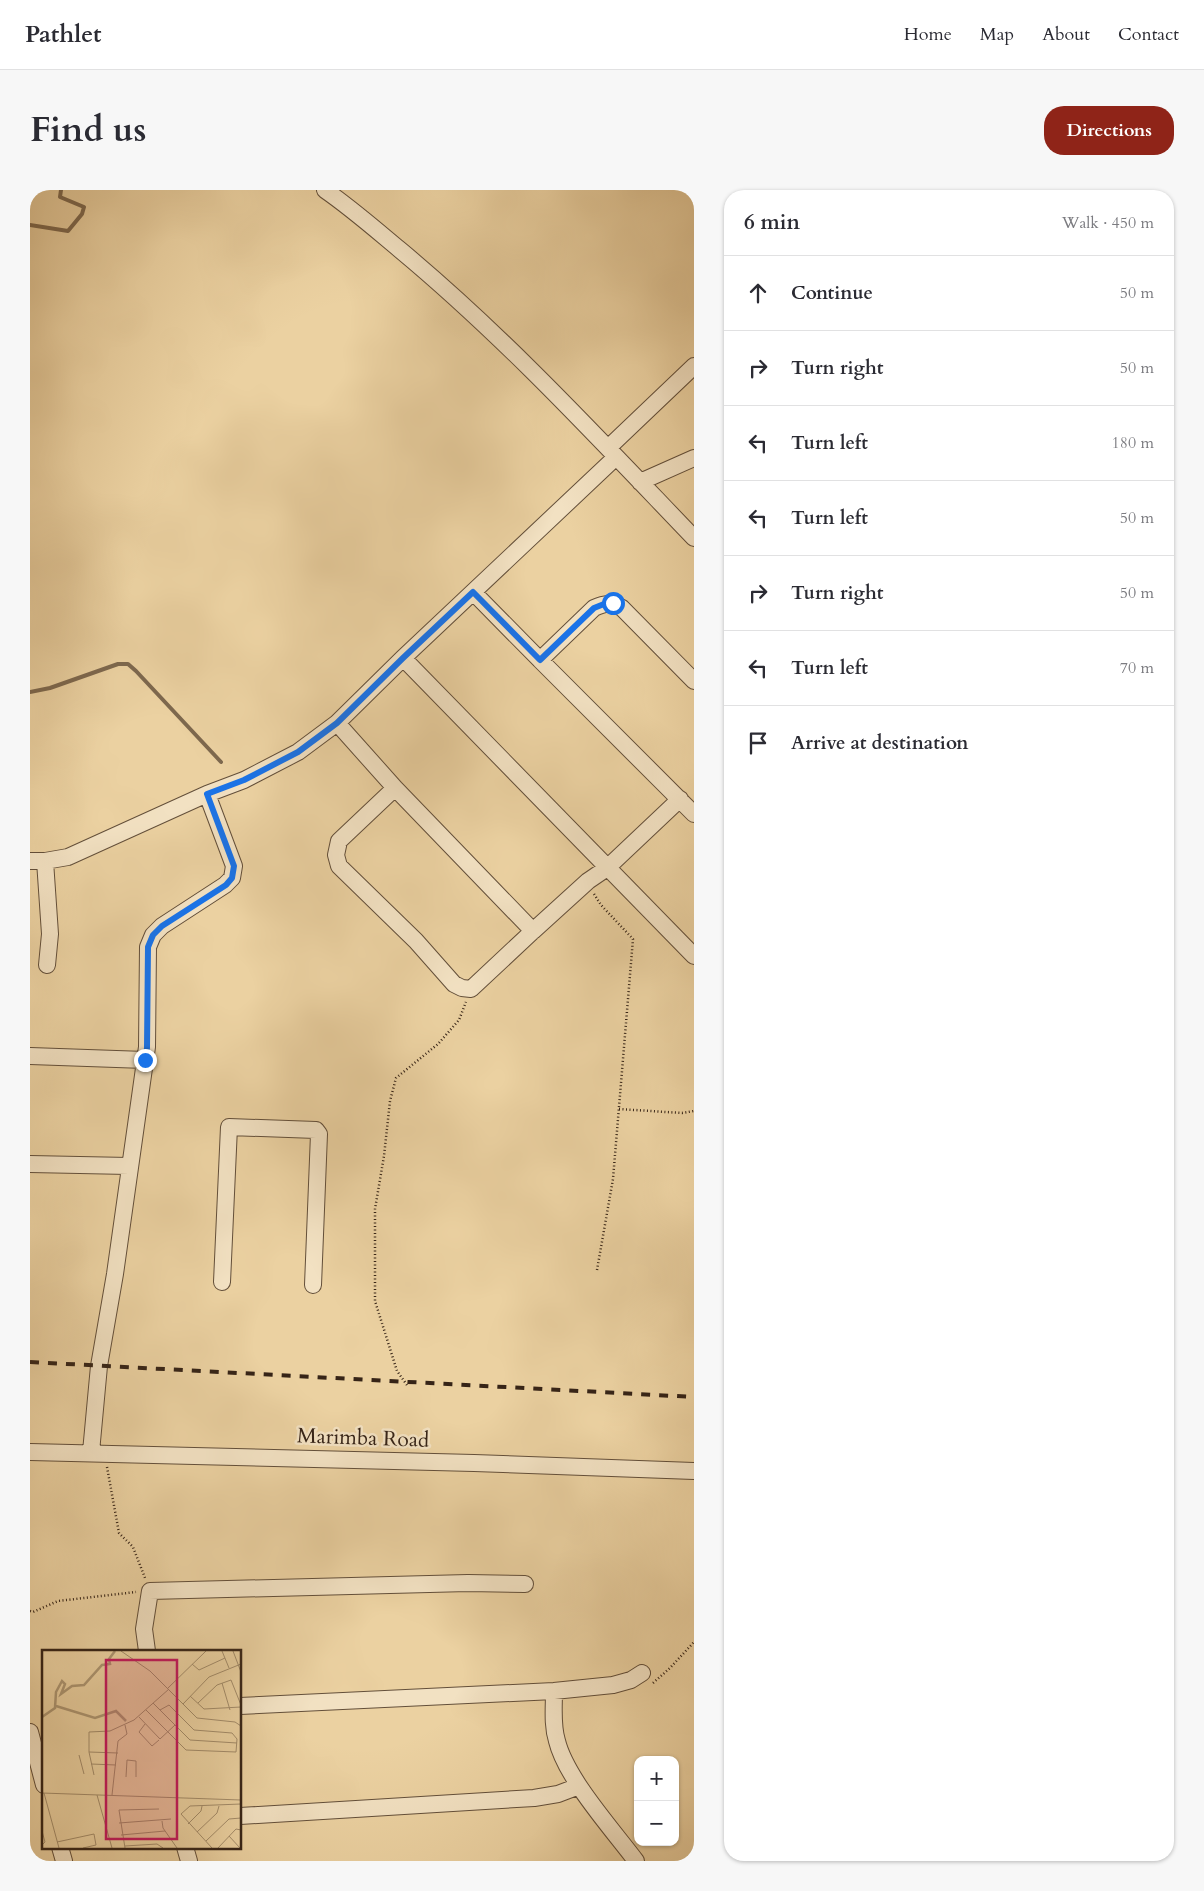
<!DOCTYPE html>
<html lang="en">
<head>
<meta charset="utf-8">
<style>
	:root { --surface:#fff; --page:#f7f7f7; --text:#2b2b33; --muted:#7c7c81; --line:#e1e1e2; --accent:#8f2418 }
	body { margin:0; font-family:Cardo,serif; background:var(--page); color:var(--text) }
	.controls { position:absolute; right:15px; bottom:15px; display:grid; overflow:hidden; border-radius:10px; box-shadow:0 1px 4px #0004 }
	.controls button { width:45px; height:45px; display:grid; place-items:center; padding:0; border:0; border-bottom:1px solid var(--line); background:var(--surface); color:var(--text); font:25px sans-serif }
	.stop { position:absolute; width:15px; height:15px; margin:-11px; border:4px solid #1a73e8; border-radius:50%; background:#fff }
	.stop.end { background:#1a73e8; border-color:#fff; box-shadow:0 1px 5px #0008 }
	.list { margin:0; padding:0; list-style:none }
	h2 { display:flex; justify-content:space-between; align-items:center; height:65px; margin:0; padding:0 20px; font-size:21px }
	h2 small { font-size:16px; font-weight:400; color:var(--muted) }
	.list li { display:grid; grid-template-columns:32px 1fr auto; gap:15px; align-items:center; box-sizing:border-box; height:75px; padding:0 20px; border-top:1px solid var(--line) }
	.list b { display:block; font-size:19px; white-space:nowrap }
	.list em { font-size:16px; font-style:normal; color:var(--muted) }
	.icon { flex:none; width:28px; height:28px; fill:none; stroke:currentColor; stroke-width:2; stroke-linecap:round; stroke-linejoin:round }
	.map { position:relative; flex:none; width:664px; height:1671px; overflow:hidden; border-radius:20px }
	header { display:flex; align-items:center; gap:30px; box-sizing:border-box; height:70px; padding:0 25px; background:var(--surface); border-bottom:1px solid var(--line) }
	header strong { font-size:24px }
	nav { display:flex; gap:28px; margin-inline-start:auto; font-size:18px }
	.intro { display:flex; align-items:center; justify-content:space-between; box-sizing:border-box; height:120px; padding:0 30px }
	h1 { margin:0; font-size:35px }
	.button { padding:12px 22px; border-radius:20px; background:var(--accent); color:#fff; font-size:18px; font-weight:700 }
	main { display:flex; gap:30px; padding:0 30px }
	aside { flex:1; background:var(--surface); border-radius:20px; box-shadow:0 1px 4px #0004 }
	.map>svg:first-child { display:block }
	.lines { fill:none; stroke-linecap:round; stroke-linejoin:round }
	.stream { stroke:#7d684e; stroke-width:4 }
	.minor-casing { stroke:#634f3a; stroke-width:18 }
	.path { stroke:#362417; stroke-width:2.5; stroke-dasharray:1 2.5; stroke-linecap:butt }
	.minor { stroke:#f2e1c2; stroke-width:16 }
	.rail { stroke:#362417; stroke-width:4; stroke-dasharray:9 9; stroke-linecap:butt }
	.route { stroke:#1a73e8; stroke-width:6 }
	.labels { text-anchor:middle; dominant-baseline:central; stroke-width:5; stroke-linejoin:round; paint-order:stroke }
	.street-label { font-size:21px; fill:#362417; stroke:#f2e1c2 }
	.inset-river { fill:none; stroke:#ad9672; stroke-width:2.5 }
	.inset-road { fill:none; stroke:#a38c6a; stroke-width:1 }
	.view { fill:#c2185b; fill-opacity:0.15; stroke:#c2185b; stroke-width:2.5 }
	.inset-edge { fill:none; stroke:#362417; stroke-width:2.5 }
</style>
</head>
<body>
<header>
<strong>Pathlet</strong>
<nav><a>Home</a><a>Map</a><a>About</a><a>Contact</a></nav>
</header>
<div class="intro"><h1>Find us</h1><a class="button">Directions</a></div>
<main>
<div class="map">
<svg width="664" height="1671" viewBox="0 0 664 1671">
	<rect width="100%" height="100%" fill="#ebd1a1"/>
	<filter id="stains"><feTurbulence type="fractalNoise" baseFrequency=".004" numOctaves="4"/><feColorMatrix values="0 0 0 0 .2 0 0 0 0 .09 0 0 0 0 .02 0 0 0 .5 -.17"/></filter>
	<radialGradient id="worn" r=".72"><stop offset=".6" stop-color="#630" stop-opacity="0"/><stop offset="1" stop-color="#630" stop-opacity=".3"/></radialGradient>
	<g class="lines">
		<path class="stream" d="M0,35L38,41L52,24L54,17L30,7L31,0
			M0,502L20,498L88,474H98L106,481L191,572"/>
		<defs>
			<path id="minor" d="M295,0C321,18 345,39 369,59C475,147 569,249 664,348
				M578,258L664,176
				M610,292L664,268
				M443,402L510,470L564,418C575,413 581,412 592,418L664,491
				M373,468L664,766
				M510,470L664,624
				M307,533L365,598L503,741L558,691L577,678L650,609
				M365,598L309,651L306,665L309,676L386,751L424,794L432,798L441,799L503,741
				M0,671H15L38,667L177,604L214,590L268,562L307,533L373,468L586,267
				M15,671L20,744L17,775
				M0,866L115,870
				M0,974L99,976
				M192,1092L199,937L286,940L289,944L283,1095
				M0,1262L444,1273L664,1281
				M61,1262L69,1176L85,1084L117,857L118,757L123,745L132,736L195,695L202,688L204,676L177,604
				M117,1461L114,1439L120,1401L438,1393L495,1394
				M524,1501C524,1518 522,1535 527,1551C536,1588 582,1639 606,1671
				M210,1516L524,1501L583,1495L601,1490L612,1483
				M0,1542L14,1595
				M210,1626L504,1608L528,1604L549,1596
				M30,1657L34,1671
				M155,1657L159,1671"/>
		</defs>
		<use href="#minor" class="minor-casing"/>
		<path class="path" d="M564,704L571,715L603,749L583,989L567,1080
			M589,919L652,923L664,921
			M377,1195L367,1181L345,1111V1019L354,966L360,911L366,888L408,854L429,830L436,812
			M77,1277L89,1343L103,1357L115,1388
			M0,1421L3,1422L28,1411L106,1402
			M623,1493L640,1478L664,1452"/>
		<use href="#minor" class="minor"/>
		<path class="rail" d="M0,1172L664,1207"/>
	</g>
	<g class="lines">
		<path class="route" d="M115,870L117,858L118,757L123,745L132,736L196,695L202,688L204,676L177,604L214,590L268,562L307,533L373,468L443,402L510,470L564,418L574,414L583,413"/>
	</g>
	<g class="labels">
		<g class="street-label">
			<text transform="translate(333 1248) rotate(2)">Marimba Road</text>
		</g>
	</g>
	<g transform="translate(12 1460)">
		<rect width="199" height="199" fill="#ebd1a1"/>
		<path class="inset-river" d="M14,56L53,68L74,61L84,71M0,67L13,58L14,42L20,31L23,34L19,44L30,36L42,35L60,15L68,14L67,9L73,1"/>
		<path class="inset-road" d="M79,1L108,21L155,68L193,72L199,76M180,1L187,18M191,1L199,22M150,14L157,20L183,8M180,33L188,60M126,38L164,1M148,46L162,59L199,57M156,53L175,35L189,30L199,55M141,54L167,27L199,14M104,60L144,100L194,102L195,89L190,83L152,80L127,55L118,60L111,53M118,60L148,90L195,93M97,67L118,89L133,75M103,74L97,82L110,96L117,90M47,102L52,125M76,103L47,102V82L68,81L92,70L127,39M37,105L42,124M49,114L74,115M84,127L85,110L94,111V127M0,143L199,150M2,143L17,198M55,145L70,198M70,145L76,91L85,84L83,75M120,171L121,178L135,198M77,173L129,169M146,174L159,161L160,156M0,181L3,192L0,195M155,182L175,163L177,156M79,185L123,181M187,186L198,198M164,191L187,169L199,168M15,192L52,184L54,195L41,198M83,196L115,194L121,198M83,198L77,160L117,159M170,198L139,164L148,156L199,154M176,198L194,179L199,180"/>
		<path class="view" d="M64,10H135V189H64Z"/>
		<rect width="199" height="199" class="inset-edge"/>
	</g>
	<rect width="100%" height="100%" filter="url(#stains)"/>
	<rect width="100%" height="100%" fill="url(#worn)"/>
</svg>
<div class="controls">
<button>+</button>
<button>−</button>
</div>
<div class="stop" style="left:583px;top:413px"></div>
<div class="stop end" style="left:115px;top:870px"></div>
</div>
<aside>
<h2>6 min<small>Walk · 450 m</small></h2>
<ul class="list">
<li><svg class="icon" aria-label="ahead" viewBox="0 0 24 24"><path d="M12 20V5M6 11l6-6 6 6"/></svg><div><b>Continue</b></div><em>50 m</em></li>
<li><svg class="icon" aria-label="right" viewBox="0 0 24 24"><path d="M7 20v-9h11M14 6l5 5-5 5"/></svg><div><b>Turn right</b></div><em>50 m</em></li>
<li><svg class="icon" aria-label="left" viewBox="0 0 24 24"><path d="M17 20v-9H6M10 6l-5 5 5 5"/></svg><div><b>Turn left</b></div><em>180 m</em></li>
<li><svg class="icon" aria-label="left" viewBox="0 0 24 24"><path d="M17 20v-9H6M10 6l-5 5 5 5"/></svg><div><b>Turn left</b></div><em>50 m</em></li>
<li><svg class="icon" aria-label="right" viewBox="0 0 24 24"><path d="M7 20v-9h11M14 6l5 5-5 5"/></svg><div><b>Turn right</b></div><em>50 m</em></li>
<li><svg class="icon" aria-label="left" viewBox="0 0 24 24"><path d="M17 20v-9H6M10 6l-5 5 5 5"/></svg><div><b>Turn left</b></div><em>70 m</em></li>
<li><svg class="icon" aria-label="arrive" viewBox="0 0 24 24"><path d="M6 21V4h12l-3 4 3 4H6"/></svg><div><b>Arrive at destination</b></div></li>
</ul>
</aside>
</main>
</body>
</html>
